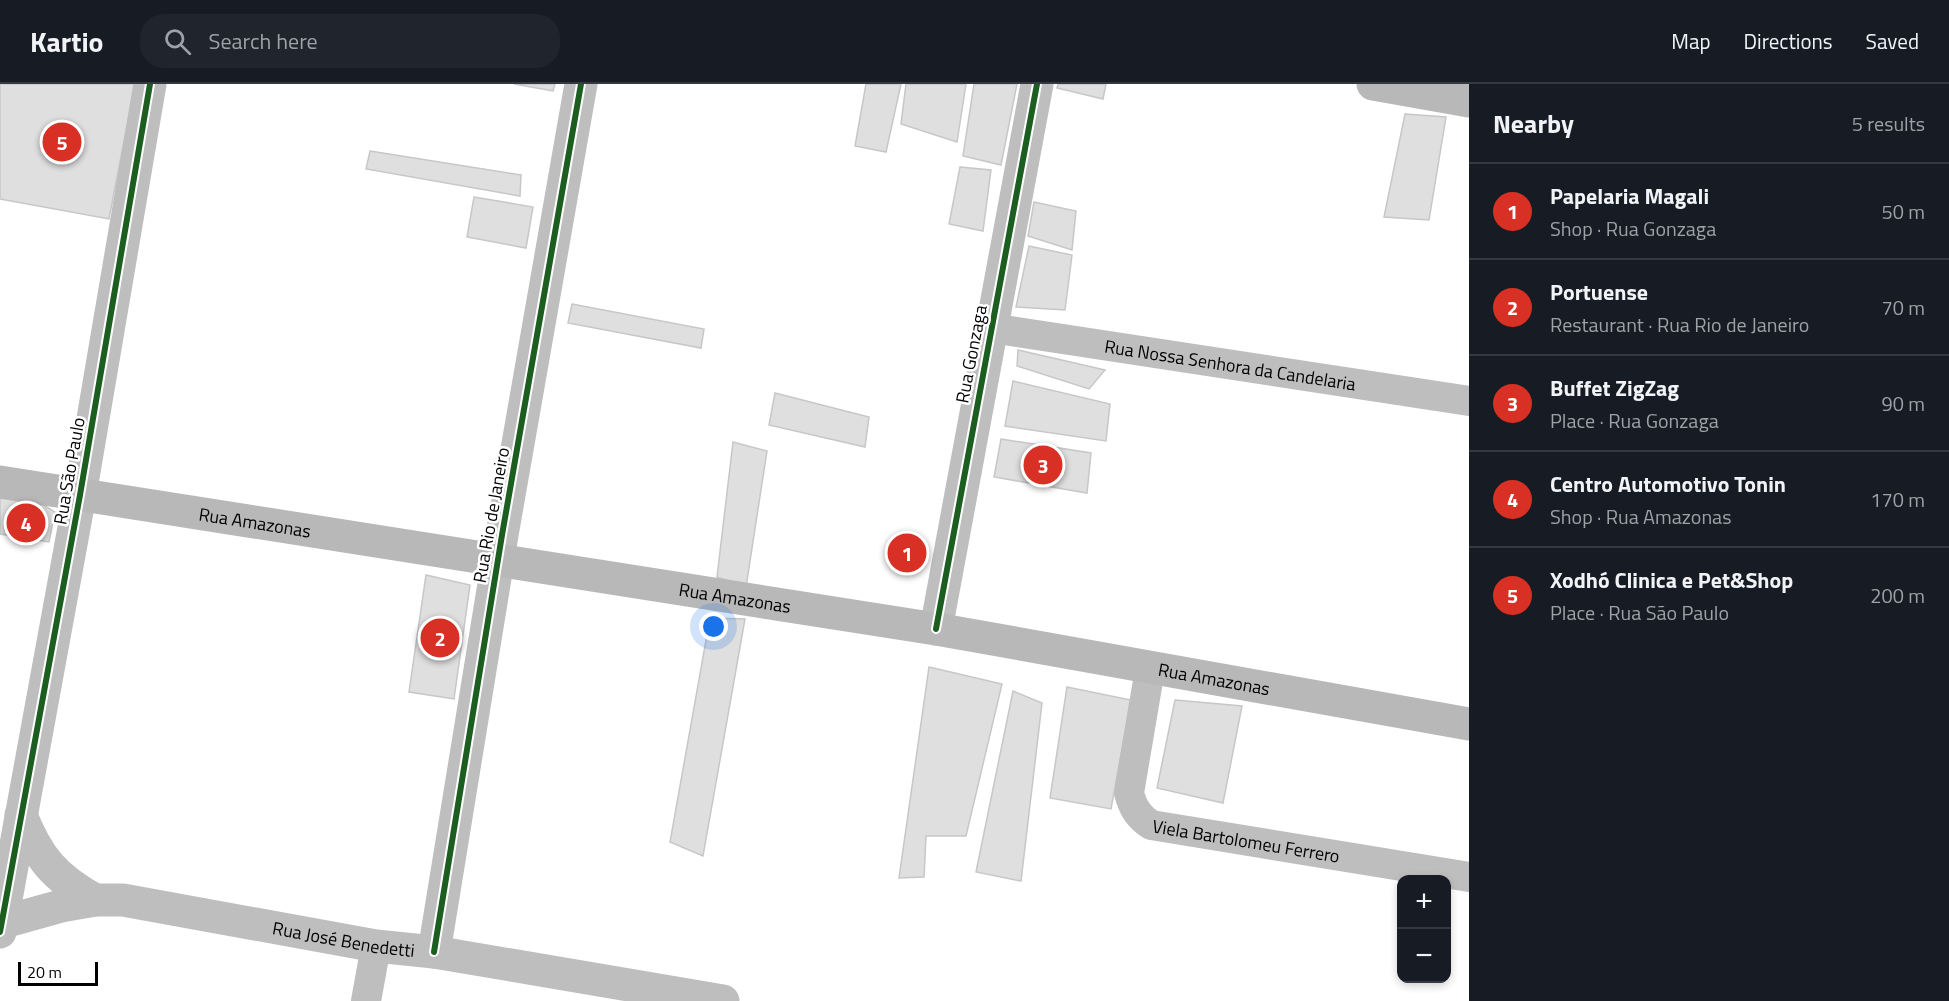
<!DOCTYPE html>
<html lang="en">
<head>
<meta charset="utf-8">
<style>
	:root { --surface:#171b24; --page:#20242c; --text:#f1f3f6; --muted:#9ea1a6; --line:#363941; --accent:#d93025 }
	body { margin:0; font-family:"Titillium Web",sans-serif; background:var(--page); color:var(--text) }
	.controls { position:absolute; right:18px; bottom:18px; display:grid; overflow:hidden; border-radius:12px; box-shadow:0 3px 9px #0003 }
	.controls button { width:54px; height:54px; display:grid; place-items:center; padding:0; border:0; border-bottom:2px solid var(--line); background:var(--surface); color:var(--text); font:30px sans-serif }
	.scale { position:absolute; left:18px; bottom:15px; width:80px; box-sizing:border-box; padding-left:6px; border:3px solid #000; border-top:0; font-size:16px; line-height:21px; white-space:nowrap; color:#000; -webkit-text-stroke:4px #fff; paint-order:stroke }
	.you { position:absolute; left:714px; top:543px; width:21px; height:21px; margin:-15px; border:4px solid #fff; border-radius:50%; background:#1a73e8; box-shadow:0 0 0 9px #1a73e833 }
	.badge { display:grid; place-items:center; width:39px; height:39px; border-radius:50%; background:var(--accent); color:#fff; font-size:20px; font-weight:700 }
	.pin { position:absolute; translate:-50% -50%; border:3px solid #fff; box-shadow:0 2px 6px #0006 }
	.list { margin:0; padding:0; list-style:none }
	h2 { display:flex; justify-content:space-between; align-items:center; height:78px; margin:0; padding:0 24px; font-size:26px }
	h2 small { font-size:20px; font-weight:400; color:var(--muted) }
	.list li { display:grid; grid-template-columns:39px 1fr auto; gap:18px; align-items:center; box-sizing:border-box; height:96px; padding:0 24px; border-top:2px solid var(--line) }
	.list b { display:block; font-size:22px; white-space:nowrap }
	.list p { margin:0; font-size:20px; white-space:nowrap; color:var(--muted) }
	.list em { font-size:20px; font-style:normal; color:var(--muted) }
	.icon { flex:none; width:33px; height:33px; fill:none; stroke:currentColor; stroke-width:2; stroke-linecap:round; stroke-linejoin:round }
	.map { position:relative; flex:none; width:1469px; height:917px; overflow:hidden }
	header { display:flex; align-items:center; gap:36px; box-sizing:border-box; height:84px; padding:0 30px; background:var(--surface); border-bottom:2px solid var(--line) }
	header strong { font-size:28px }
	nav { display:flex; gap:33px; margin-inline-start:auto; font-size:21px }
	.search { width:420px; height:54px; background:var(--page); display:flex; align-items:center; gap:15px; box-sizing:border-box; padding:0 21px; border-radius:24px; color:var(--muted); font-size:22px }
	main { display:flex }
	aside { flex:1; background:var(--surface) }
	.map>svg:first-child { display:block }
	.building { fill:#dfdfdf; stroke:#c7c7c7; stroke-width:1.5 }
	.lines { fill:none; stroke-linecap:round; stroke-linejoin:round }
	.minor { stroke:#bebebe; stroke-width:30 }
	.tertiary { stroke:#bebebe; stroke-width:33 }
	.secondary { stroke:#b8b8b8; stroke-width:33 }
	.cycleway-casing { stroke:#fff; stroke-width:10 }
	.cycleway { stroke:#1b5e20; stroke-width:6 }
	.labels { text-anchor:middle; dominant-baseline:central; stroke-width:5; stroke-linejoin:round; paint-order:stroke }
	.street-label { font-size:18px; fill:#000; stroke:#fff }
</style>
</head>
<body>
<header>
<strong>Kartio</strong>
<div class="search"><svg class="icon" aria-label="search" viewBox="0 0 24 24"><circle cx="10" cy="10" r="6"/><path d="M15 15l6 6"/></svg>Search here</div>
<nav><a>Map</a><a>Directions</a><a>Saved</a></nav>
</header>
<main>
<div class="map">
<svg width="1469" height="917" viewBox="0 0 1469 917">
	<rect width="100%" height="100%" fill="#fff"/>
	<path class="building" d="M0,0H135L109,135L0,115Z
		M514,0H555L553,7Z
		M866,0H901L886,68L855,62Z
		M906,0H966L957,58L901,40Z
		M974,0H1017L1001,81L963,72Z
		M1058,0H1106L1103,15L1057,4Z
		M1405,30L1446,33L1429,136L1384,133Z
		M370,67L521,91L520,112L366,85Z
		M960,83L991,86L983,147L949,140Z
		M474,113L533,123L526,164L467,153Z
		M1034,118L1076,127L1072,166L1028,152Z
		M1029,162L1072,171L1065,226L1016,223Z
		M572,220L704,245L701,264L568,239Z
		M1018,266L1105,286L1089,305L1017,282Z
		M1013,297L1110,320L1106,357L1005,342Z
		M775,309L869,333L865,363L769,341Z
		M1001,355L1091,369L1087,409L994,393Z
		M733,358L767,367L746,503L717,493Z
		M0,412L35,416L55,428L49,458L0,450Z
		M426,491L470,501L454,615L409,608Z
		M710,534L745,535L703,772L670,758Z
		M929,583L1002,600L966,752H926L924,793L899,794Z
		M1067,603L1131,616L1111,725L1050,714Z
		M1013,607L1042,619L1021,797L976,788Z
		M1175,616L1242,622L1223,719L1157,704Z"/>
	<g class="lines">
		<g class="minor">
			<path id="s1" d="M991,244L1469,317"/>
			<path id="s2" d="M1150,585L1129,709C1133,724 1138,732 1151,741L1469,793"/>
			<path d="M366,917L376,862"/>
		</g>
		<g class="tertiary">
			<path d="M936,545L1037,0"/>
			<path d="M21,731C38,774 55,794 95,816"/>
			<path id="s3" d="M0,839L61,822L95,816H123L376,862L434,868L723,917"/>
			<path d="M0,848L80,411L150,0"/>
			<path d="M434,868L502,451L581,0"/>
		</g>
		<g class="secondary">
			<path d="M1373,0L1469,17"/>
			<path id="s4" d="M0,398L936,545L1469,640"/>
		</g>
		<defs>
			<path id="cycleway" d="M936,545L1037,0
				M0,848L80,411L150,0
				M434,868L502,451L581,0"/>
		</defs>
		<use href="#cycleway" class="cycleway-casing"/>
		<use href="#cycleway" class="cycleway"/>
	</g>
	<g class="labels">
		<g class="street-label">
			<text transform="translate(971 270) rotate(-79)">Rua Gonzaga</text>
			<text stroke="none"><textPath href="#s1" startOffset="242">Rua Nossa Senhora da Candelaria</textPath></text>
			<text transform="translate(69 387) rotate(-80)">Rua São Paulo</text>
			<text transform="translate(491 431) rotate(-80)">Rua Rio de Janeiro</text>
			<text stroke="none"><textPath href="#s4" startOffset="258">Rua Amazonas</textPath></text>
			<text stroke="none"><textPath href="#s4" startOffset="744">Rua Amazonas</textPath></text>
			<text stroke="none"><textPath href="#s4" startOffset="1230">Rua Amazonas</textPath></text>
			<text stroke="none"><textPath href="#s2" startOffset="262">Viela Bartolomeu Ferrero</textPath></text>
			<text stroke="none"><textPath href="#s3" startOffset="350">Rua José Benedetti</textPath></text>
		</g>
	</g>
</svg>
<div class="controls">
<button>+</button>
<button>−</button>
</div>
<div class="scale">20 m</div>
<div class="you"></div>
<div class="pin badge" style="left:907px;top:469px">1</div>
<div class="pin badge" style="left:440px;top:554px">2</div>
<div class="pin badge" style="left:1043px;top:381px">3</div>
<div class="pin badge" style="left:26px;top:439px">4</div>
<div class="pin badge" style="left:62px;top:58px">5</div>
</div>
<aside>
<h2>Nearby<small>5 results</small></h2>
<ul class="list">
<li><span class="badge">1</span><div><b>Papelaria Magali</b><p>Shop · Rua Gonzaga</p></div><em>50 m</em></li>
<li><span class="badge">2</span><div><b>Portuense</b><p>Restaurant · Rua Rio de Janeiro</p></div><em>70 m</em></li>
<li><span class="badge">3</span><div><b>Buffet ZigZag</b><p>Place · Rua Gonzaga</p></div><em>90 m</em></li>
<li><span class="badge">4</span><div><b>Centro Automotivo Tonin</b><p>Shop · Rua Amazonas</p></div><em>170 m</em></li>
<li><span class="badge">5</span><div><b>Xodhó Clinica e Pet&amp;Shop</b><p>Place · Rua São Paulo</p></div><em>200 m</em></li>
</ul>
</aside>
</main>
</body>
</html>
